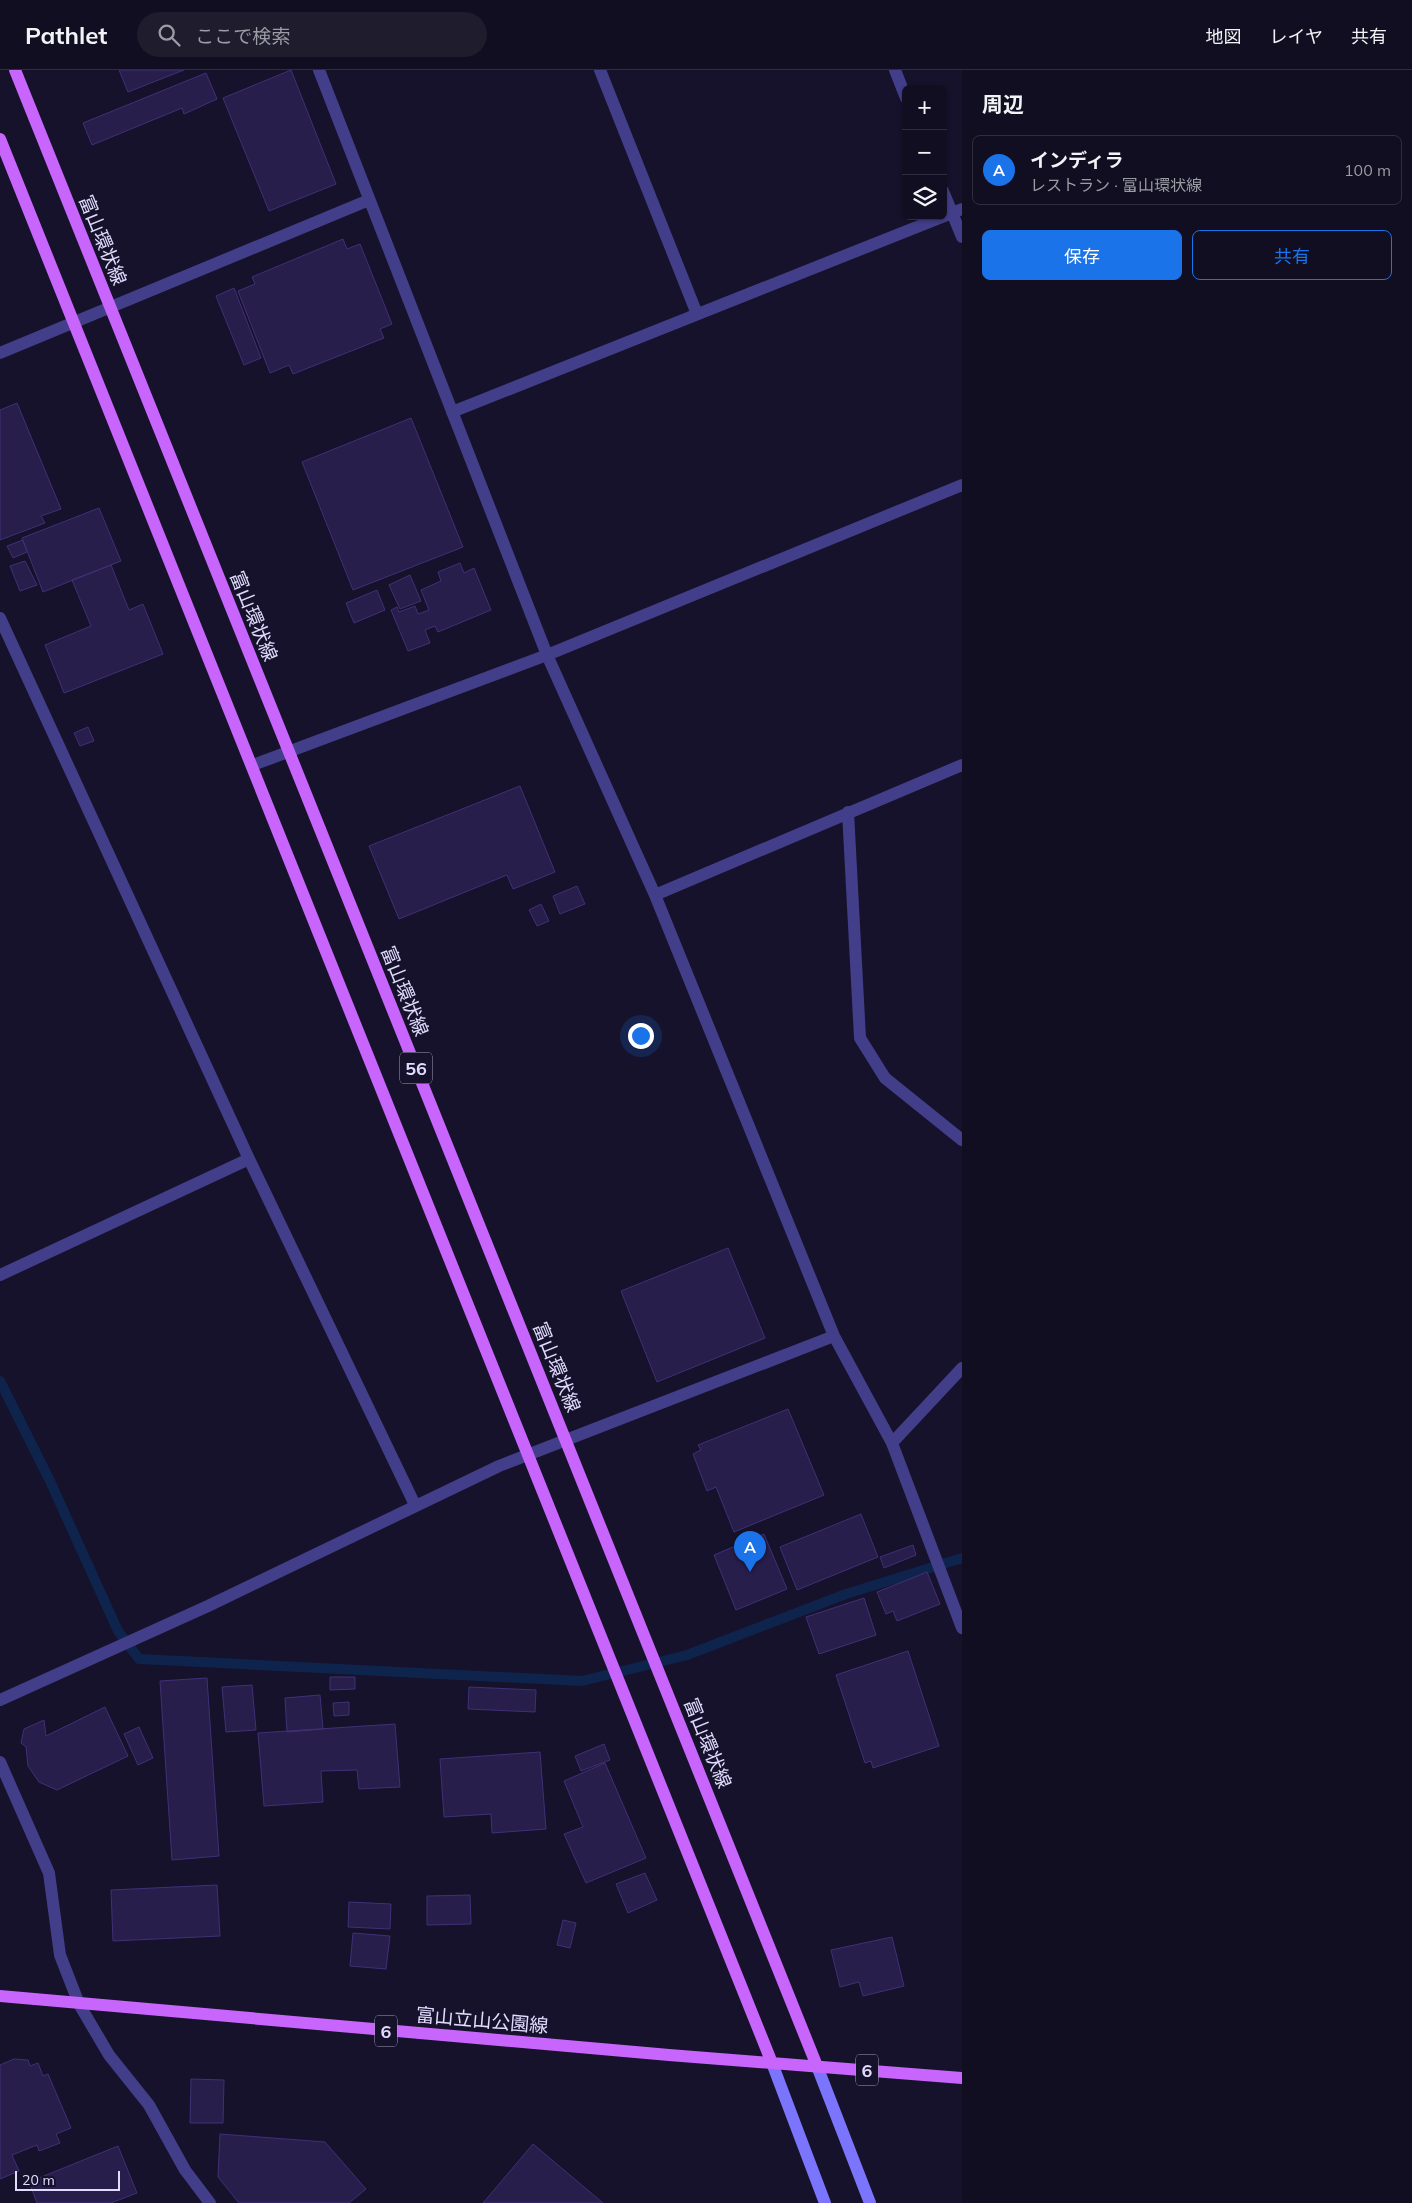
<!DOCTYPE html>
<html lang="ja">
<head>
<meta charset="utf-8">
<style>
	:root { --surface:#100e20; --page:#1e1c2d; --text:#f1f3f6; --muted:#9c9ca5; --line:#302e3e; --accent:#1a73e8 }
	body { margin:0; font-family:Mulish,"Noto Sans JP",sans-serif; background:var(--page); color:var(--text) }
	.controls { position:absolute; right:15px; top:15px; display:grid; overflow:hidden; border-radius:8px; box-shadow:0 1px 4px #0004 }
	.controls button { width:45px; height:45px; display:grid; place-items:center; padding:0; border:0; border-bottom:1px solid var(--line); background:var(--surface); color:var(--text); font:25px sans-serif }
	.scale { position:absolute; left:15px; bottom:12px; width:105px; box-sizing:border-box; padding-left:5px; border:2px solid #e1dcfe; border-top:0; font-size:14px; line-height:18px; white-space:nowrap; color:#e1dcfe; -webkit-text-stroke:4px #16122b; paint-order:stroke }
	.you { position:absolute; left:640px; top:965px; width:18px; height:18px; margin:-12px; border:4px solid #fff; border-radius:50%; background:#1a73e8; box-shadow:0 0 0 8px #1a73e833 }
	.badge { display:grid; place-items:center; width:32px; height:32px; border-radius:50%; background:var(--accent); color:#fff; font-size:16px; font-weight:700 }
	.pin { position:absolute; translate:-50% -41px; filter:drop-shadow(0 1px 2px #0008) }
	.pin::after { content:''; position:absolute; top:26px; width:18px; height:15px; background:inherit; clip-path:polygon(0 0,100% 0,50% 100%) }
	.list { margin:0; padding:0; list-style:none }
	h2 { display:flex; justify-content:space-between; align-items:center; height:65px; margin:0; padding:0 20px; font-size:21px }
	h2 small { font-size:16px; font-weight:400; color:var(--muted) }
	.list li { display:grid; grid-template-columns:32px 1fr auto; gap:15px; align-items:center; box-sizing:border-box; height:70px; margin:0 10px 10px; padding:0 10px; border:1px solid var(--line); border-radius:8px }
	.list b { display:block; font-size:19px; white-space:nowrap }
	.list p { margin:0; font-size:16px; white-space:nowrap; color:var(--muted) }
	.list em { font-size:16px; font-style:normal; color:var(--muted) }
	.actions { display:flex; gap:10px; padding:15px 20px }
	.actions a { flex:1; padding:11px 0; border:1px solid var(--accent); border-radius:8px; text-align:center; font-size:18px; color:var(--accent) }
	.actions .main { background:var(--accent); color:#fff }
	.icon { flex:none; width:28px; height:28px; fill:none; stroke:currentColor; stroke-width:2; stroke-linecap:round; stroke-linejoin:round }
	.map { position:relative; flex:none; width:962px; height:2133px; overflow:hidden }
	header { display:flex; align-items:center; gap:30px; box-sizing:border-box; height:70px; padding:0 25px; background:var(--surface); border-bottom:1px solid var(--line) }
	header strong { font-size:24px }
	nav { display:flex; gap:28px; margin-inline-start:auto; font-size:18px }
	.search { width:350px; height:45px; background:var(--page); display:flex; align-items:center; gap:12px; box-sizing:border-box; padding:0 18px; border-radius:28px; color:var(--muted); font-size:19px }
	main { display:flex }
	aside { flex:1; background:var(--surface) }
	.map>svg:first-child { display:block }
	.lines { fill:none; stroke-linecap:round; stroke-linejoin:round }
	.stream { stroke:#0e244d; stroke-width:10 }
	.building { fill:#281e4b; stroke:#403077 }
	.street { stroke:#423e89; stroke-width:12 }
	.secondary { stroke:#7b75fd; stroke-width:12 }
	.primary { stroke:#c765fc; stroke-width:12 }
	.labels { text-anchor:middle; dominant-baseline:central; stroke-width:4.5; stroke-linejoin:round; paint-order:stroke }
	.shield { fill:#16122b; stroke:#a49fbf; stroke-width:1 }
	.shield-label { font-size:18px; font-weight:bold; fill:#e1dcfe }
	.street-label { font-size:19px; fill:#e1dcfe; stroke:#16122b }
</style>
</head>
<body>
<header>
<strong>Pathlet</strong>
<div class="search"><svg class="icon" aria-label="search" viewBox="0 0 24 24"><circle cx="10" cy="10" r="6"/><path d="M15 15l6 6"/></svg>ここで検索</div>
<nav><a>地図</a><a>レイヤ</a><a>共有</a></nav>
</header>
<main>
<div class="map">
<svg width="962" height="2133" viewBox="0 0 962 2133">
	<rect width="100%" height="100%" fill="#16122b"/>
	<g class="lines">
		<path class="stream" d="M0,1311L50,1411L118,1561L139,1589L582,1611L687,1585L846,1524L962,1488"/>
	</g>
	<path class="building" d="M119,0H184L128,22Z
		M291,0L336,114L269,141L223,28Z
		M206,3L217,29L184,44L182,38L92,75L83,53Z
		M343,169L347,179L360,174L392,254L380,259L384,268L293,304L289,295L270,303L238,221L255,214L252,207Z
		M234,218L261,288L244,295L216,226Z
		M17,333L61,439L41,446L45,453L0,470V340Z
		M411,348L463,477L353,520L302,392Z
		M99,438L121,491L43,522L22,468Z
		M23,470L27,482L13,488L7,476Z
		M25,491L37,515L20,521L10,496Z
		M460,493L464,503L474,498L491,540L438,562L435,556L425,560L430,573L408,581L391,540L397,537L399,542L415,536L418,544L429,540L421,520L441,511L438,502Z
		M111,495L129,540L143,534L163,584L64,623L45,575L91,556L72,510Z
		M410,505L421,531L400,539L389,515Z
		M377,520L385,540L354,553L346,533Z
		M88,657L94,671L80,676L74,663Z
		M520,716L555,802L513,819L507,805L399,849L369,776Z
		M577,816L585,834L560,844L553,826Z
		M541,834L549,851L537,856L529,840Z
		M728,1178L765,1268L657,1312L621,1221Z
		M788,1339L824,1425L734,1462L716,1417L707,1421L693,1384L701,1380L698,1375Z
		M861,1444L878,1487L797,1520L780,1477Z
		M764,1464L787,1519L736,1540L714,1485Z
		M913,1475L916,1485L884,1498L880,1487Z
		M927,1502L940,1534L897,1551L893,1541L886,1544L877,1522Z
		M864,1528L876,1565L819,1584L806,1547Z
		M908,1581L939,1676L873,1698L871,1691L865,1693L836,1605Z
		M330,1607H355V1619L330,1620Z
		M207,1608L219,1786L172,1790L160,1611Z
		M252,1615L256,1660L226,1662L222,1617Z
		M469,1617L536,1620L535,1642L468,1639Z
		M320,1625L323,1659L287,1662L285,1628Z
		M349,1632V1645L334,1646L333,1633Z
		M105,1637L128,1686L57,1720L39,1712L28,1696L26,1677L21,1673L24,1659L44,1650L46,1666Z
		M395,1654L400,1717L359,1719L357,1700L321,1701L323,1732L264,1736L258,1663Z
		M139,1657L153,1688L138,1695L124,1664Z
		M604,1674L610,1690L581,1701L575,1686Z
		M540,1682L546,1759L492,1763L491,1744L444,1747L440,1689Z
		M605,1693L646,1788L586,1813L564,1764L583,1757L564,1711Z
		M645,1803L657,1830L628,1843L616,1814Z
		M217,1815L220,1866L113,1871L111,1820Z
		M470,1825L471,1854L427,1855V1826Z
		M349,1832L391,1834L390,1859L348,1857Z
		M563,1850L576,1853L570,1878L557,1875Z
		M353,1863L390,1866L386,1899L350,1896Z
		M892,1867L904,1916L863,1926L859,1912L840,1917L831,1880Z
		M14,1989L28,1990L30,1996L38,1993L43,2006L48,2004L71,2058L56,2064L60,2073L39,2081L37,2075L12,2085L19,2101L0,2109V1995Z
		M191,2009L224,2010L223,2053H190Z
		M220,2064L325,2072L366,2119L349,2133H239L218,2107Z
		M533,2074L603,2133H483Z
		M118,2076L137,2123L111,2133H37L29,2112Z"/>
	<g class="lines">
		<path class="street" d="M319,0L547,585L655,825L834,1266L892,1373L962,1558
			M600,0L697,244
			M895,0L906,28
			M943,121L962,167
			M0,283L369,130
			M452,342L962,139
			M0,548L249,1089L415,1435
			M253,695L547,585L962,415
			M848,742L860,968L885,1008L962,1070
			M655,825L962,695
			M0,1205L249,1089
			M892,1373L962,1298
			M0,1630L208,1536L499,1396L834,1266
			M0,1692L49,1803L60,1885L79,1934L109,1985L149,2035L185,2100L210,2133"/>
		<path class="secondary" d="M772,1993L825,2133
			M817,1996L870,2133"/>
		<path class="primary" d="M15,0L817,1996
			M0,69L772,1993
			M0,1926L669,1985L962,2008"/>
	</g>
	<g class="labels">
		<g class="shield">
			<rect x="400" y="982.5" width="32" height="31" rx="4"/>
			<rect x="375" y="1945.5" width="22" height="31" rx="4"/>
			<rect x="856" y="1984.5" width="22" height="31" rx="4"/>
		</g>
		<g class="shield-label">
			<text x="416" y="998">56</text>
			<text x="386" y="1961">6</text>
			<text x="867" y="2000">6</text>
		</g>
		<g class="street-label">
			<text transform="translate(103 170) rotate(68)">富山環状線</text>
			<text transform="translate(254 546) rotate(68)">富山環状線</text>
			<text transform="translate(405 921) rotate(68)">富山環状線</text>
			<text transform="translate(557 1297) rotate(68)">富山環状線</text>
			<text transform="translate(708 1673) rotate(68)">富山環状線</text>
			<text transform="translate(482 1950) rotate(5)">富山立山公園線</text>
		</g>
	</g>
</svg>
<div class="controls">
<button>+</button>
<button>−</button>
<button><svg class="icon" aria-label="layers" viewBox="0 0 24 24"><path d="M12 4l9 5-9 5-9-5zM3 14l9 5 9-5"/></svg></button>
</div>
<div class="scale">20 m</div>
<div class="you"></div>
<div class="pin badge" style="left:750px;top:1502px">A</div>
</div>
<aside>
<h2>周辺<small></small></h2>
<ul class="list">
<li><span class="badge">A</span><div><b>インディラ</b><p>レストラン · 富山環状線</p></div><em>100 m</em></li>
</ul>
<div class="actions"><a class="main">保存</a><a>共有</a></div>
</aside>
</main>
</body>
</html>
